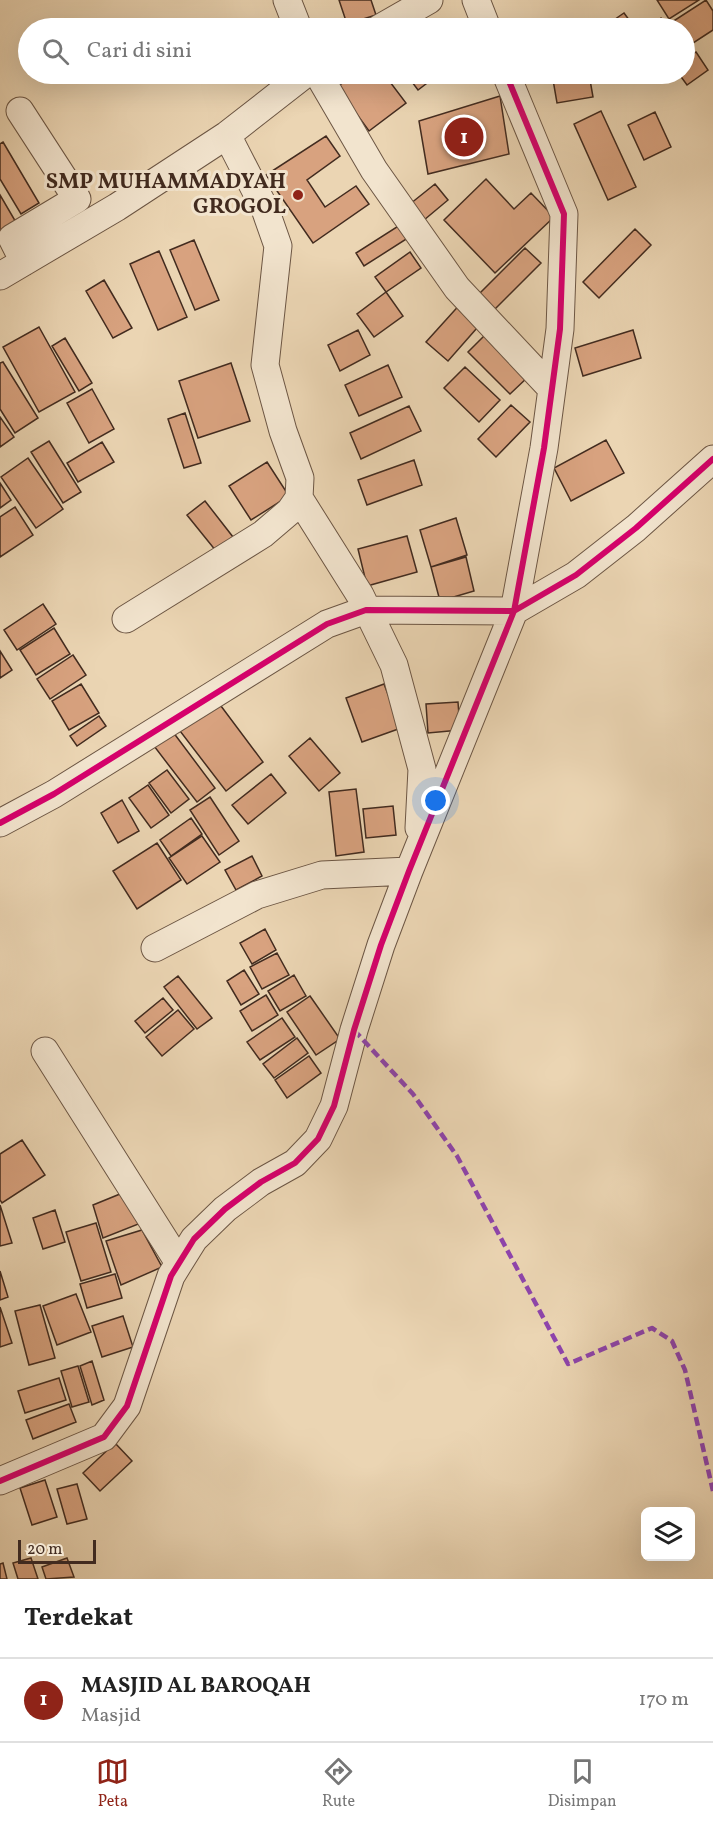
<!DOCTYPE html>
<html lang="id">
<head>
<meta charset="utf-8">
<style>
	:root { --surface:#fff; --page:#f6f6f6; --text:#222; --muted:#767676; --line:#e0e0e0; --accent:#8f2418 }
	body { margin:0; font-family:Vollkorn,serif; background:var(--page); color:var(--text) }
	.controls { position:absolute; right:18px; bottom:18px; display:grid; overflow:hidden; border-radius:9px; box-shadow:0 6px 24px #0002 }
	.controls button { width:54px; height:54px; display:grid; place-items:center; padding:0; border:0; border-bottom:2px solid var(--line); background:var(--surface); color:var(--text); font:30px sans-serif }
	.scale { position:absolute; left:18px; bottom:15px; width:78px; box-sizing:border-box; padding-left:6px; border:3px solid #422b1f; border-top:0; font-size:16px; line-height:21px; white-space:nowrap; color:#422b1f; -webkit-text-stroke:4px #f2e4ce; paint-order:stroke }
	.you { position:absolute; left:436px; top:801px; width:21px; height:21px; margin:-15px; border:4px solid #fff; border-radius:50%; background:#1a73e8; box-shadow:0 0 0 9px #1a73e833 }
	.badge { display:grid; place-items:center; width:39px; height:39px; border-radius:50%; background:var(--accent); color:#fff; font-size:20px; font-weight:700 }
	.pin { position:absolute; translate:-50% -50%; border:3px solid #fff; box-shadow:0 2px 6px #0006 }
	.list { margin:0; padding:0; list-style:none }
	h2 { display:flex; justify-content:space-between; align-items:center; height:78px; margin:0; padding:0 24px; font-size:26px }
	h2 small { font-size:20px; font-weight:400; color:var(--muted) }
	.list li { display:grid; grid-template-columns:39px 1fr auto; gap:18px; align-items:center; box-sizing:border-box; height:84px; padding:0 24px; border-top:2px solid var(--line) }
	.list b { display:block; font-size:22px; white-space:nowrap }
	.list p { margin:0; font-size:20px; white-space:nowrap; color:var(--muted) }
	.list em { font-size:20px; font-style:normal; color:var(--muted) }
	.icon { flex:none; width:33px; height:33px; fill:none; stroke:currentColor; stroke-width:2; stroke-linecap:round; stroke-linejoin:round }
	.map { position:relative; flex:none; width:713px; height:1579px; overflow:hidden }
	.search { position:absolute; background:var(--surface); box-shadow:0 6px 24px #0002; left:18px; right:18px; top:18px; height:66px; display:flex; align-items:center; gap:15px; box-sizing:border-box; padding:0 21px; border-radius:33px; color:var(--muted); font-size:22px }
	.sheet { height:162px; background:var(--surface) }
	nav { display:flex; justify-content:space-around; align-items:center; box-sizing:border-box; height:84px; border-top:2px solid var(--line); background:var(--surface); font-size:16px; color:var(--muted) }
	nav a { display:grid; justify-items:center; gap:3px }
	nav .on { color:var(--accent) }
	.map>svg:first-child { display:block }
	.building { fill:#d8a27f; stroke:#422b1f; stroke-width:1.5 }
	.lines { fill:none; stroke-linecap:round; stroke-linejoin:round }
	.minor-casing { stroke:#6c5644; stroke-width:29 }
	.minor { stroke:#f2e4ce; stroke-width:27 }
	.quiet { stroke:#8e44ad; stroke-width:4.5; stroke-dasharray:9 4.5; stroke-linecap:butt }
	.cycleway-casing { stroke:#f2e4ce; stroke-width:10 }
	.cycleway { stroke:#d6006c; stroke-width:6 }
	.poi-dot { fill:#8f2418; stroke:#f2e4ce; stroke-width:2 }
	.labels { text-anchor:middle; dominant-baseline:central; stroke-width:6; stroke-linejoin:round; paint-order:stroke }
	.poi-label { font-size:22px; font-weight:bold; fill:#422b1f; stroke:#f2e4ce; text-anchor:end }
</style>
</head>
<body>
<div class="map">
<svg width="713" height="1579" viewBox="0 0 713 1579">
	<rect width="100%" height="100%" fill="#ebd5b3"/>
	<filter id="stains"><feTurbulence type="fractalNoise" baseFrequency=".00333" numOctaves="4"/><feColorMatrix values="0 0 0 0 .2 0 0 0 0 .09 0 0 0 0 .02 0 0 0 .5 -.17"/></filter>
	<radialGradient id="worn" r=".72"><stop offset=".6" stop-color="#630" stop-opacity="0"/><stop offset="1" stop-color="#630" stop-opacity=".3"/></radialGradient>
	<path class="building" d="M339,0H371L376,15L347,24Z
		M657,0H699L669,19Z
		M706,0L713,11V30L687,47L684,42V28H676L672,22Z
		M624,13L635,28H612L608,24Z
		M661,18L669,28H648Z
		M696,52L708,70L687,85L679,74H684V60Z
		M355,74H384L406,103L369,131L337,87Z
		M406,74H439L418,90Z
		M552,74H589L593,97L557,103Z
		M500,96L509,154L428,174L419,121Z
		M601,111L636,187L608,200L574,124Z
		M655,112L671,147L644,160L628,125Z
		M326,136L340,156L307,180L325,207L356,186L369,204L313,243L266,175Z
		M3,142L39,203L21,214L0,179V144Z
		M486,179L514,209L531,193L554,217L495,273L444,220Z
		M435,184L448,200L424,220L410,204Z
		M0,195L17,224L0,234Z
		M403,223L411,236L364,266L356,253Z
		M635,229L651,245L599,298L583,282Z
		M194,240L219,300L195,310L170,250Z
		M525,248L541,263L490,314L474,299Z
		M159,251L187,317L158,330L130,264Z
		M410,252L421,268L386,292L375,277Z
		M104,280L132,328L113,338L86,291Z
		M386,292L403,316L374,337L357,314Z
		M463,301L484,320L448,361L426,342Z
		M39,327L75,392L39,412L3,347Z
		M358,330L370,355L340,371L328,345Z
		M633,330L641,358L583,376L575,348Z
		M487,333L530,375L510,394L468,352Z
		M65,338L92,383L79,391L52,346Z
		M3,362L38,418L15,433L0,409V363Z
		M231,363L250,421L198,438L179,381Z
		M388,365L402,397L359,416L345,385Z
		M465,367L500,400L479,422L444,388Z
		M92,389L114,429L89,443L67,403Z
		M511,405L530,422L496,457L478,439Z
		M409,406L421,431L361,459L350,433Z
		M185,413L201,463L184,468L168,419Z
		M0,417L14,437L0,447Z
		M606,440L624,473L571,501L554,468Z
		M49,441L81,492L63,503L31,452Z
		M102,442L114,462L78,482L67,463Z
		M28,458L63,509L36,528L1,477Z
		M414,460L422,485L367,505L358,480Z
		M267,462L289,496L251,520L229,486Z
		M0,483L11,500L0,508Z
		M205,501L233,537L216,551L187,515Z
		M15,507L33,535L0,557V517Z
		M456,518L467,555L431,567L420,530Z
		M407,536L417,572L367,586L358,549Z
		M466,557L474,591L440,601L431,567Z
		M43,604L56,624L17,650L4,630Z
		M54,628L70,654L36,675L20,650Z
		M0,651L12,670L0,678Z
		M73,655L86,675L50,699L37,679Z
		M81,684L99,713L69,730L52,701Z
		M384,684L401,728L362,742L346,698Z
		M218,702L263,762L226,791L180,731Z
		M458,702L460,730L428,733L426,704Z
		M99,716L106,726L77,746L70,736Z
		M173,732L215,788L197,802L154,746Z
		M310,738L340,773L319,791L289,756Z
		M167,770L189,799L171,813L149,783Z
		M271,774L286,793L248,824L232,805Z
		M148,785L169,815L151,828L129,798Z
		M356,789L364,852L336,856L329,792Z
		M210,797L239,841L219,855L190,810Z
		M122,800L139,831L118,843L101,813Z
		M393,806L396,835L366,838L363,809Z
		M191,818L202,834L171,856L160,840Z
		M202,836L220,862L187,884L169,858Z
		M157,843L181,880L137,909L113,871Z
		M252,856L262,876L236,890L225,870Z
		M265,929L276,950L252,964L240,943Z
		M277,953L289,975L262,989L250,967Z
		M244,970L259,994L241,1005L227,981Z
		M294,975L306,996L280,1011L268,991Z
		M178,976L212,1018L197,1029L164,987Z
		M266,995L278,1015L252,1031L240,1011Z
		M310,996L340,1039L316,1055L287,1012Z
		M163,998L173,1010L145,1033L135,1021Z
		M178,1010L194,1029L162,1056L146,1037Z
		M282,1018L295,1037L260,1060L247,1042Z
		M297,1038L308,1053L274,1078L263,1064Z
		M309,1056L321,1073L287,1098L275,1080Z
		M22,1140L45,1175L2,1203L0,1200V1154Z
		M120,1194L141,1223L103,1238L93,1205Z
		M0,1205L12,1243L0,1246Z
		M55,1210L65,1242L43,1249L33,1218Z
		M96,1223L111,1272L81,1281L66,1232Z
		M142,1230L162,1267L121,1285L106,1241Z
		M0,1271L8,1297L0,1300Z
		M115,1274L122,1298L87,1308L80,1284Z
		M76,1294L91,1332L57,1345L43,1306Z
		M40,1305L55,1358L29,1365L15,1311Z
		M0,1307L12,1343L0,1347Z
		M123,1316L133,1347L102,1357L92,1326Z
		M92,1361L104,1400L92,1405L80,1366Z
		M78,1366L89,1402L72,1407L61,1371Z
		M59,1378L66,1400L25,1413L18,1391Z
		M69,1404L76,1422L33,1439L26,1420Z
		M115,1443L132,1461L100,1491L83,1473Z
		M45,1480L57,1517L32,1525L20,1488Z
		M77,1484L87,1519L67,1524L57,1489Z
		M31,1558L38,1579H18L13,1563Z
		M67,1558L74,1577L46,1579L42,1567Z
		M3,1563L7,1579H0V1564Z"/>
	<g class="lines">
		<defs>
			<path id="minor" d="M287,0L298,28
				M476,0L487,28
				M380,28L429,0
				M318,74L374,170L457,288L552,389
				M20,111L77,199L12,238L24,262
				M0,276L117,207L227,135L305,74
				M299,498L360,595L394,665L422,769L419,828
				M126,619L263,534L290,511L299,498L300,478L283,431L265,365L278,246L265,209L227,135
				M0,823L54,794L327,624L366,610L514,611L576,575L636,528L713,459
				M155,948L257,895L322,875L409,871
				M45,1051L179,1263
				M0,1481L104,1437L127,1406L171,1276L194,1239L225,1209L261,1182L295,1163L318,1139L334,1106L354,1030L381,945L409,871L514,611L544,448L560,329L564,214L506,74"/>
		</defs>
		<use href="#minor" class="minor-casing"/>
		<use href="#minor" class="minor"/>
		<path class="quiet" d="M354,1030L413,1094L457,1156L568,1364L652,1328L672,1341L685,1370L713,1491"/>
		<defs>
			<path id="cycleway" d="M0,823L54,794L327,624L366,610L514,611L576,575L636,528L713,459
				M0,1481L104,1437L127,1406L171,1276L194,1239L225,1209L261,1182L295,1163L318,1139L334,1106L354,1030L381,945L409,871L514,611L544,448L560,329L564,214L506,74"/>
		</defs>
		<use href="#cycleway" class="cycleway-casing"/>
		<use href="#cycleway" class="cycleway"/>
	</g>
	<circle class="poi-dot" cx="298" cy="195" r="6"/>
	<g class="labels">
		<g class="poi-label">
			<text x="286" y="182">SMP MUHAMMADYAH<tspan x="286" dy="25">GROGOL</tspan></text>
		</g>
	</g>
	<rect width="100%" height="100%" filter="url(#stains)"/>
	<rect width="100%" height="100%" fill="url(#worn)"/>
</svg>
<div class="controls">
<button><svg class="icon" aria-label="layers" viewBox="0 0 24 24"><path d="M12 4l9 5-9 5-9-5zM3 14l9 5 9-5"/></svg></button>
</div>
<div class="scale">20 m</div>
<div class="you"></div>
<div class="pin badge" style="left:464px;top:137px">1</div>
<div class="search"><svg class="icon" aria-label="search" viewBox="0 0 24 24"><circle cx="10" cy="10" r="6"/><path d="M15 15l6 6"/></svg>Cari di sini</div>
</div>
<section class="sheet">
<h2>Terdekat<small></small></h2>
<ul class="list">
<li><span class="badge">1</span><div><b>MASJID AL BAROQAH</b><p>Masjid</p></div><em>170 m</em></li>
</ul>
</section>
<nav>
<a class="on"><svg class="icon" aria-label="map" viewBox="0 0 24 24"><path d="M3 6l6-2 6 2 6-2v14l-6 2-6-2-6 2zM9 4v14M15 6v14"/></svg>Peta</a>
<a><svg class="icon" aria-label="directions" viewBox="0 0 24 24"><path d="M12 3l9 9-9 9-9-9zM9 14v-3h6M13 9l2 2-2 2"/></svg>Rute</a>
<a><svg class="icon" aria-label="saved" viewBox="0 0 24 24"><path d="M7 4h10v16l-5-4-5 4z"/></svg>Disimpan</a>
</nav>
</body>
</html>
